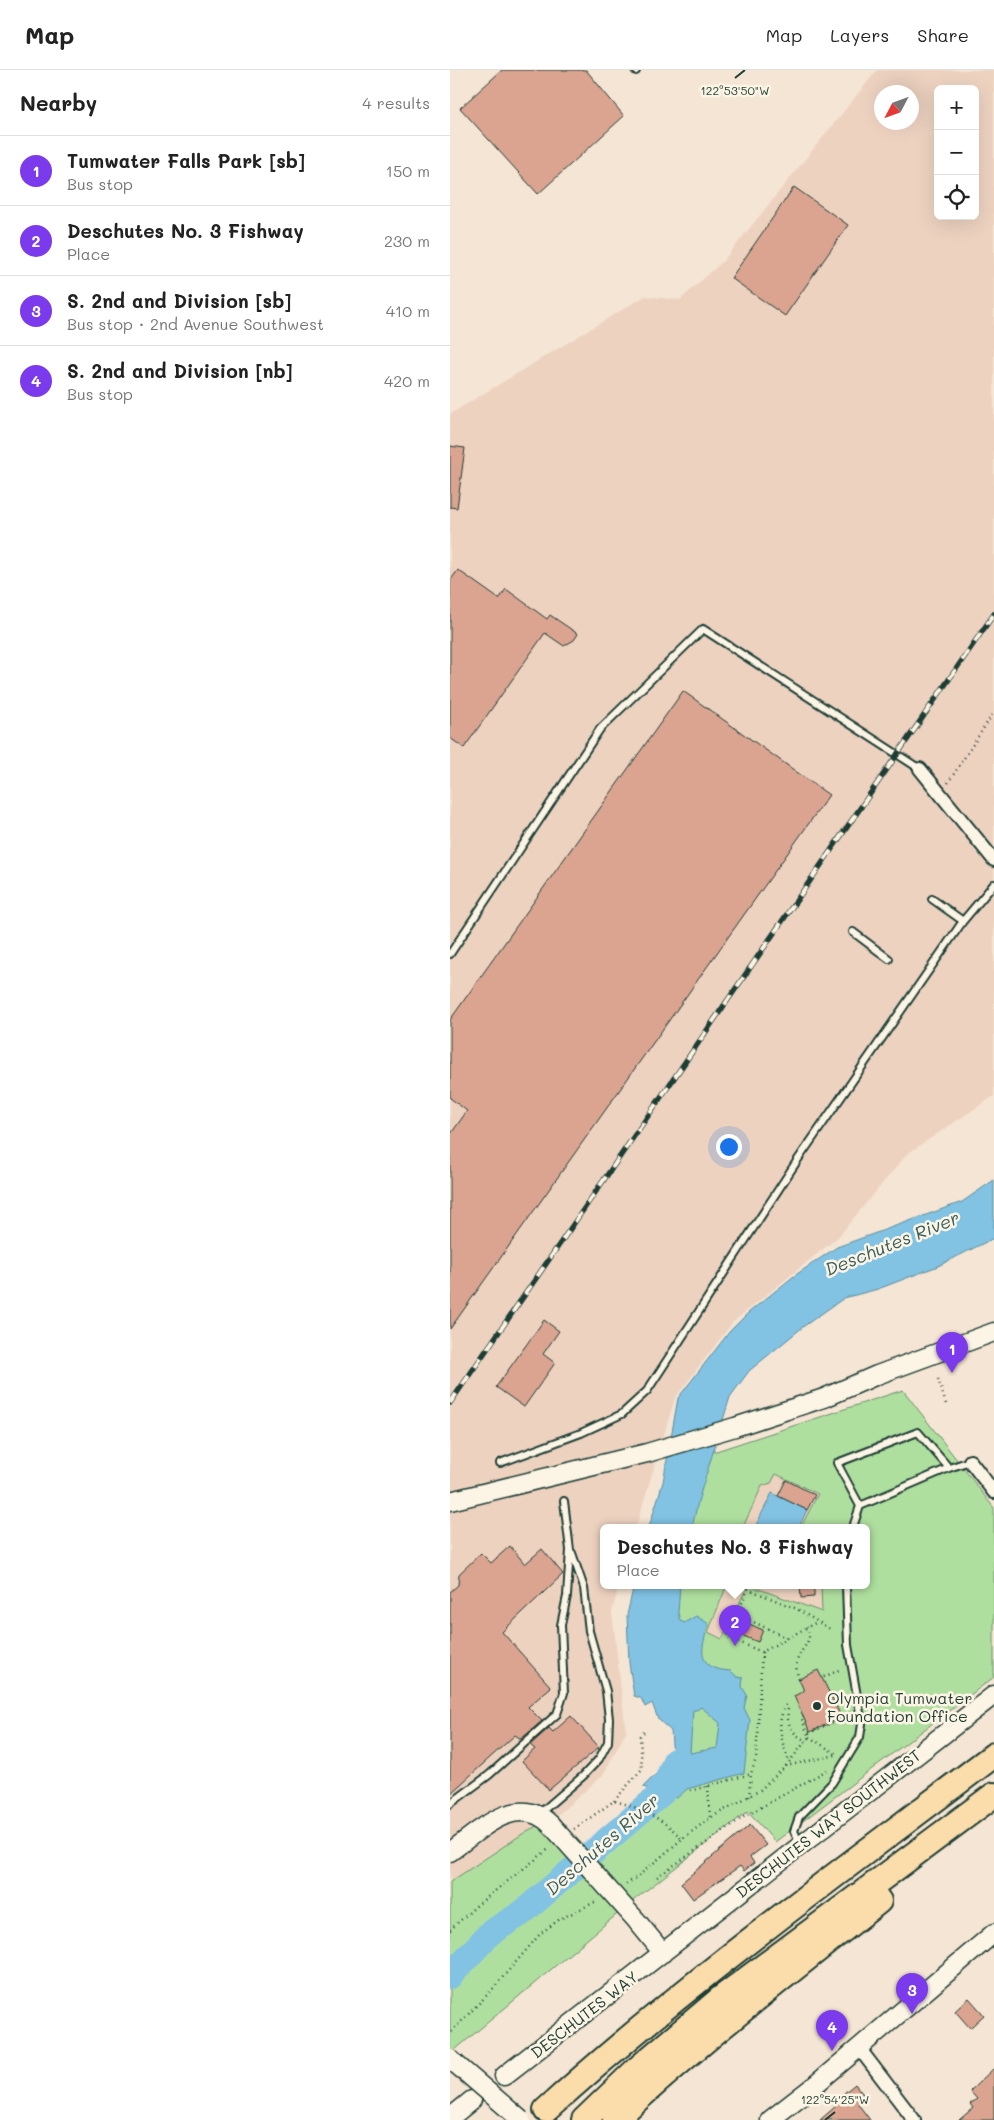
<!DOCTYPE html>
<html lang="en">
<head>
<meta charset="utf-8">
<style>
	:root { --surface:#fff; --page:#f6f6f6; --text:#222; --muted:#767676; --line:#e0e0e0; --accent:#7c3aed }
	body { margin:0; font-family:Mali,sans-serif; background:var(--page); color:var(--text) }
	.controls { position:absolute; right:15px; top:15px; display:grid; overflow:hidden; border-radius:8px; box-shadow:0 5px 20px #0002 }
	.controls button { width:45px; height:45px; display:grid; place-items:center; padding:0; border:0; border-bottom:1px solid var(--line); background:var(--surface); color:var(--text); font:25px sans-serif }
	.compass { position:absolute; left:424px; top:15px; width:45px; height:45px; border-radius:50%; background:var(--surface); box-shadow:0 5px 20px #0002; rotate:229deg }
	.you { position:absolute; left:278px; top:1076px; width:18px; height:18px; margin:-12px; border:4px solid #fff; border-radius:50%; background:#1a73e8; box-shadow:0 0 0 8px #1a73e833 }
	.badge { display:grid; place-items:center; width:32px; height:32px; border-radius:50%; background:var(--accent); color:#fff; font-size:16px; font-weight:700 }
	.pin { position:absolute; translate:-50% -41px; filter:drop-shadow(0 1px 2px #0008) }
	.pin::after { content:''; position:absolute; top:26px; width:18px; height:15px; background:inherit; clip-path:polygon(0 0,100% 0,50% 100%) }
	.popup { position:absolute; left:150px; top:1454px; width:270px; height:65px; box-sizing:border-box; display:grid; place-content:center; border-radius:8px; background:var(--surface); filter:drop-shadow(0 1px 4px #0005); font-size:16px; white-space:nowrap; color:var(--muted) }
	.popup b { font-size:19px; color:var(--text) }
	.popup::after { content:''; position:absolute; left:50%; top:100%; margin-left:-10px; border:10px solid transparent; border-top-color:var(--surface) }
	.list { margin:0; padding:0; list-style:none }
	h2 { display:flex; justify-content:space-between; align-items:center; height:65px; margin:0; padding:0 20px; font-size:21px }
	h2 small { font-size:16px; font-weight:400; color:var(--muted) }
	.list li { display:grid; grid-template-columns:32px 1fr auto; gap:15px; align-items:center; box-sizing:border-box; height:70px; padding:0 20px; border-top:1px solid var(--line) }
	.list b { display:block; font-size:19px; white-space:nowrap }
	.list p { margin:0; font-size:16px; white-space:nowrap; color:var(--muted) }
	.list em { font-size:16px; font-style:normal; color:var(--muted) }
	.icon { flex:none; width:28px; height:28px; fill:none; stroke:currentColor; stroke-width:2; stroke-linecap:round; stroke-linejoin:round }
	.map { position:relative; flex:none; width:544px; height:2050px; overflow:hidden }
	header { display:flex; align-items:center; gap:30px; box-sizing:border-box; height:70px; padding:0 25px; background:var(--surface); border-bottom:1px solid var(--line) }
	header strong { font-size:24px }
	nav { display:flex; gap:28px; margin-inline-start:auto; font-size:18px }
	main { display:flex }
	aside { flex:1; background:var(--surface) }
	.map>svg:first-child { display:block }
	.built { fill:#edd2c0; fill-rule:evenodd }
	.green { fill:#afdf9f; stroke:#678e6a }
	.water { fill:#82c2e3; stroke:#5a8d9d; fill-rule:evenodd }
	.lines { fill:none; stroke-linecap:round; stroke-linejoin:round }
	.river { stroke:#82c2e3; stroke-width:26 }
	.building { fill:#daa491; stroke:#1f3d34 }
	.lane-casing { stroke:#1f3d34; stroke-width:10 }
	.street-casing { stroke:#1f3d34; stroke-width:16 }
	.secondary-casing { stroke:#1f3d34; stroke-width:21 }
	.highway-casing { stroke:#1f3d34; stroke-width:28 }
	.path { stroke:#1f3d34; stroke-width:2.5; stroke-dasharray:1 4; stroke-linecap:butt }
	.lane { stroke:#fcf5e5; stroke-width:6 }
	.street { stroke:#fcf5e5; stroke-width:12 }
	.secondary { stroke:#fcf5e5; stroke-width:18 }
	.highway { stroke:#fbddab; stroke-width:24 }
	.rail-casing { stroke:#1f3d34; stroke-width:5.5 }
	.rail { stroke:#fcf5e5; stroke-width:4; stroke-dasharray:11; stroke-linecap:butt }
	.secondary-bridge-casing { stroke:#1f3d34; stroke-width:21; stroke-linecap:butt }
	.secondary-bridge { stroke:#fcf5e5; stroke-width:18 }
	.ticks { fill:none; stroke:#1f3d34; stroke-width:2 }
	.poi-dot { fill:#1f3d34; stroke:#fcf5e5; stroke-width:2 }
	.labels { text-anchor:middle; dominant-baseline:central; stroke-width:5; stroke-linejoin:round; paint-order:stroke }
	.poi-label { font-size:16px; fill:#1f3d34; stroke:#fcf5e5; text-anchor:start }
	.street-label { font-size:16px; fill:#1f3d34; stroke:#fcf5e5 }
	.water-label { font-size:18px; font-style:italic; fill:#385e60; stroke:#fcf5e5 }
	.ticks-label { font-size:12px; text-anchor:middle; fill:#1f3d34; stroke:#fcf5e5; stroke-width:5; stroke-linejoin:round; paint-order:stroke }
</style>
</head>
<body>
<header>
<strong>Map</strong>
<nav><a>Map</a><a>Layers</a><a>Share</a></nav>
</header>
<main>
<aside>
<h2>Nearby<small>4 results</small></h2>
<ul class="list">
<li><span class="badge">1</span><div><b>Tumwater Falls Park [sb]</b><p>Bus stop</p></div><em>150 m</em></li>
<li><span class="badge">2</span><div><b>Deschutes No. 3 Fishway</b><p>Place</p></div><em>230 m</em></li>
<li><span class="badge">3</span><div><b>S. 2nd and Division [sb]</b><p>Bus stop · 2nd Avenue Southwest</p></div><em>410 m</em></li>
<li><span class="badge">4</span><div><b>S. 2nd and Division [nb]</b><p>Bus stop</p></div><em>420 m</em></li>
</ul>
</aside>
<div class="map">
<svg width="544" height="2050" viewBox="0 0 544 2050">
	<rect width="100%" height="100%" fill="#f5e5d4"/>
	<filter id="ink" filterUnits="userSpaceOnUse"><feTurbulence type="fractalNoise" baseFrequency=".02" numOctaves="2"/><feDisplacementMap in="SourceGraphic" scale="10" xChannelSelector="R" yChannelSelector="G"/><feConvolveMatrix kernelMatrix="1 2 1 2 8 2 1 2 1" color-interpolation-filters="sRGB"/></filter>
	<g filter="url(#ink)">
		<path class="built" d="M427,0H544V1026L457,1084L388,1167L283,1252L225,1328L186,1457H154V1515H169L162,1542L176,1662L153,1705L84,1766L0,1815V344L195,226L230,230L274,190ZM488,19H525V146H488ZM432,22H462V52H432Z
			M325,1404L368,1424L351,1457H293L312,1416Z
			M277,1515H298L272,1569L258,1562Z
			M300,1515H371L373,1542L320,1524Z"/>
		<path class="green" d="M453,1320L544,1438V1607L325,1772L298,1741L184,1830L0,1984V1812L77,1761L107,1746L138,1784L169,1761L212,1723L227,1687L213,1515H277L258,1562L272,1569L298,1515L372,1542L371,1515H416V1457H351L368,1424L326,1404L321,1413L312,1416L293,1457H225L245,1388Z"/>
		<path class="water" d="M544,1110V1168L488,1196L428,1219L394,1228L354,1256L299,1301L280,1327L249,1428L242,1457H199L213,1412L228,1328L280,1261L298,1243L344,1206L387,1177L512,1132Z
			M322,1423L357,1440L349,1457H305Z
			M184,1515H230L228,1543L230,1550L234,1553L246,1546L259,1554C250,1580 246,1599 281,1601L287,1607L293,1608L292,1617L297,1625L294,1638L300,1650L294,1703L237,1719L227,1728L193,1717L223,1687L221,1661L208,1649L202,1633L195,1637L191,1628L184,1626L179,1593L177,1545ZM251,1637L270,1653L267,1678L240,1683L243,1640H247Z"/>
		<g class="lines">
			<path class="river" d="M0,1906L40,1863L72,1843L212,1723L225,1691"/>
		</g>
		<path class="building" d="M52,0H136L174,46L88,124L10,38Z
			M344,117L398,155L335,246L281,208Z
			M0,376L15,378L7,438L0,437Z
			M8,500L49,529L56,519L97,549L100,545L128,564L124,570L114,576L95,563L14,678L0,668V511Z
			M233,621L379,725L0,1259V1065L17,1041L0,1028V950Z
			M94,1250L109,1261L93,1284L105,1293L74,1337L46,1317Z
			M336,1410L365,1425L357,1440L328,1426Z
			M60,1476L75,1494L92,1479L113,1504L52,1562L101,1617L78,1637L92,1651L71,1669L65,1665L0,1724V1522L8,1515L9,1504L31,1483L41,1493Z
			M350,1515H364V1527L351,1528Z
			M297,1553L313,1560L308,1572L291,1565Z
			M368,1600L392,1648L360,1662L344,1626L354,1621L349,1609Z
			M121,1646L149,1677L99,1720L72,1691L85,1679L80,1675L99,1658L103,1662Z
			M300,1755L316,1775L300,1787L304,1793L294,1801L290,1796L243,1829L231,1813Z
			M519,1928L534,1945L520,1958L505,1941Z
			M544,1998V2050H509L523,2038L520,2034L527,2029L520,2021Z
			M405,2014L416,2028L408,2034L420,2050H370L386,2036L383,2032Z"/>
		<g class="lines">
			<defs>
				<path id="lane" d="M185,0L186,1
					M482,829L513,851
					M403,862L439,889
					M0,884L150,659L253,559L470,699
					M50,1393L131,1363L172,1344L197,1321L347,1091L513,851L544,814
					M410,1436L387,1393L468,1362L499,1398
					M403,1457L410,1436L499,1398L520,1391
					M0,1734L39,1705L107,1644L114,1623L111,1555L117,1526L120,1480L114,1431
					M89,1744L133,1706L149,1689L158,1672L159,1649L156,1621L139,1561L134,1518L122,1483
					M350,1774L344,1761L349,1747L382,1713L410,1667L412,1654L398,1575L396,1515"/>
				<path id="street" d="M470,699L544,790
					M520,1391L544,1422
					M409,1978L464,2050"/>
				<path id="secondary" d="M0,1431L197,1383L285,1357L374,1328L427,1305L544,1262
					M0,1782C29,1761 68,1721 101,1755
					M186,1850L213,1883
					M54,2006L544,1625
					M0,2048L22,2030
					M320,2050L365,2015L544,1863"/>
				<path id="highway" d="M96,2040C237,1912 393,1800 544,1685
					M134,2050L186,2000L270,1929L544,1725
					M165,2050C249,1972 340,1902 429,1831"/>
			</defs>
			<use href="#lane" class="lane-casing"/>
			<use href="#street" class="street-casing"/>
			<use href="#secondary" class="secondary-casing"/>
			<use href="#highway" class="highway-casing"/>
			<path class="path" d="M498,713L544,642
				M488,1309L496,1334
				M286,1544L338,1568
				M312,1582L277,1567L298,1519L347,1539L380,1559
				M374,1607L389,1600
				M349,1609C338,1580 367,1577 357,1557
				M336,1635C325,1653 332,1673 339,1691
				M338,1639C336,1655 343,1665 357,1671
				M359,1663L401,1644
				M359,1667L388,1685
				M336,1696L359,1667L351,1647
				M258,1716L260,1748
				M240,1721L301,1704
				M299,1727L301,1704L306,1689L312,1582L367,1552
				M164,1731L192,1699L190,1666L196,1660
				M124,1759L164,1731C190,1737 214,1749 232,1769L260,1748L310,1720L336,1696L386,1685
				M207,1807L292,1748L379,1699
				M176,1814L186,1808L232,1769
				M0,1860L27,1835L100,1778
				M1,1962L40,1922L91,1863L110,1849L147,1831"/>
			<use href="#lane" class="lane"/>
			<use href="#street" class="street"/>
			<use href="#secondary" class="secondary"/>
			<use href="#highway" class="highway"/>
			<defs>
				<path id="rail" d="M0,1333L544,544"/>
			</defs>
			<use href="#rail" class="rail-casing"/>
			<use href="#rail" class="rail"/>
			<defs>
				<path id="secondary-bridge" d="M101,1755L186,1850
					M0,1989L71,2050"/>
			</defs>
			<use href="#secondary-bridge" class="secondary-bridge-casing"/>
			<use href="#secondary-bridge" class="secondary-bridge"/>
		</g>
	</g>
	<path class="ticks" d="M285,8L295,0M375,2050L385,2042"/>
	<circle class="poi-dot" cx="367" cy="1636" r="5"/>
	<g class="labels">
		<g class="poi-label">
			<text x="377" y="1627">Olympia Tumwater<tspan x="377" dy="18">Foundation Office</tspan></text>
		</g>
		<g class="street-label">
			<text transform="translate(378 1753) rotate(-38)">DESCHUTES WAY SOUTHWEST</text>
			<text transform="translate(134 1944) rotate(-38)">DESCHUTES WAY</text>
		</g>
		<g class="water-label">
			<text transform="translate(442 1173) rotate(-22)">Deschutes River</text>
			<text transform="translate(152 1774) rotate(-41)">Deschutes River</text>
		</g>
	</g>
	<g class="ticks-label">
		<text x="285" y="25">122°53'50"W</text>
		<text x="385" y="2034">122°54'25"W</text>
	</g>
</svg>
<div class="controls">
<button>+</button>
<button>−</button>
<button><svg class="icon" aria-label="locate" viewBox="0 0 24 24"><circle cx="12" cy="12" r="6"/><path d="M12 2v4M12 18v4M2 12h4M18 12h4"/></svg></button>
</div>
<svg class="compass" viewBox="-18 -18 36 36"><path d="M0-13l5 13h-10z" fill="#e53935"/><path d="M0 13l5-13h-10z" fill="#767676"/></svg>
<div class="you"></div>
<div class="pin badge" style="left:502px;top:1303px">1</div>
<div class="pin badge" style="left:285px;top:1576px">2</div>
<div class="popup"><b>Deschutes No. 3 Fishway</b>Place</div>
<div class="pin badge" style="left:462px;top:1944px">3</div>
<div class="pin badge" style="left:382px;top:1981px">4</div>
</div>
</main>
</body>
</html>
